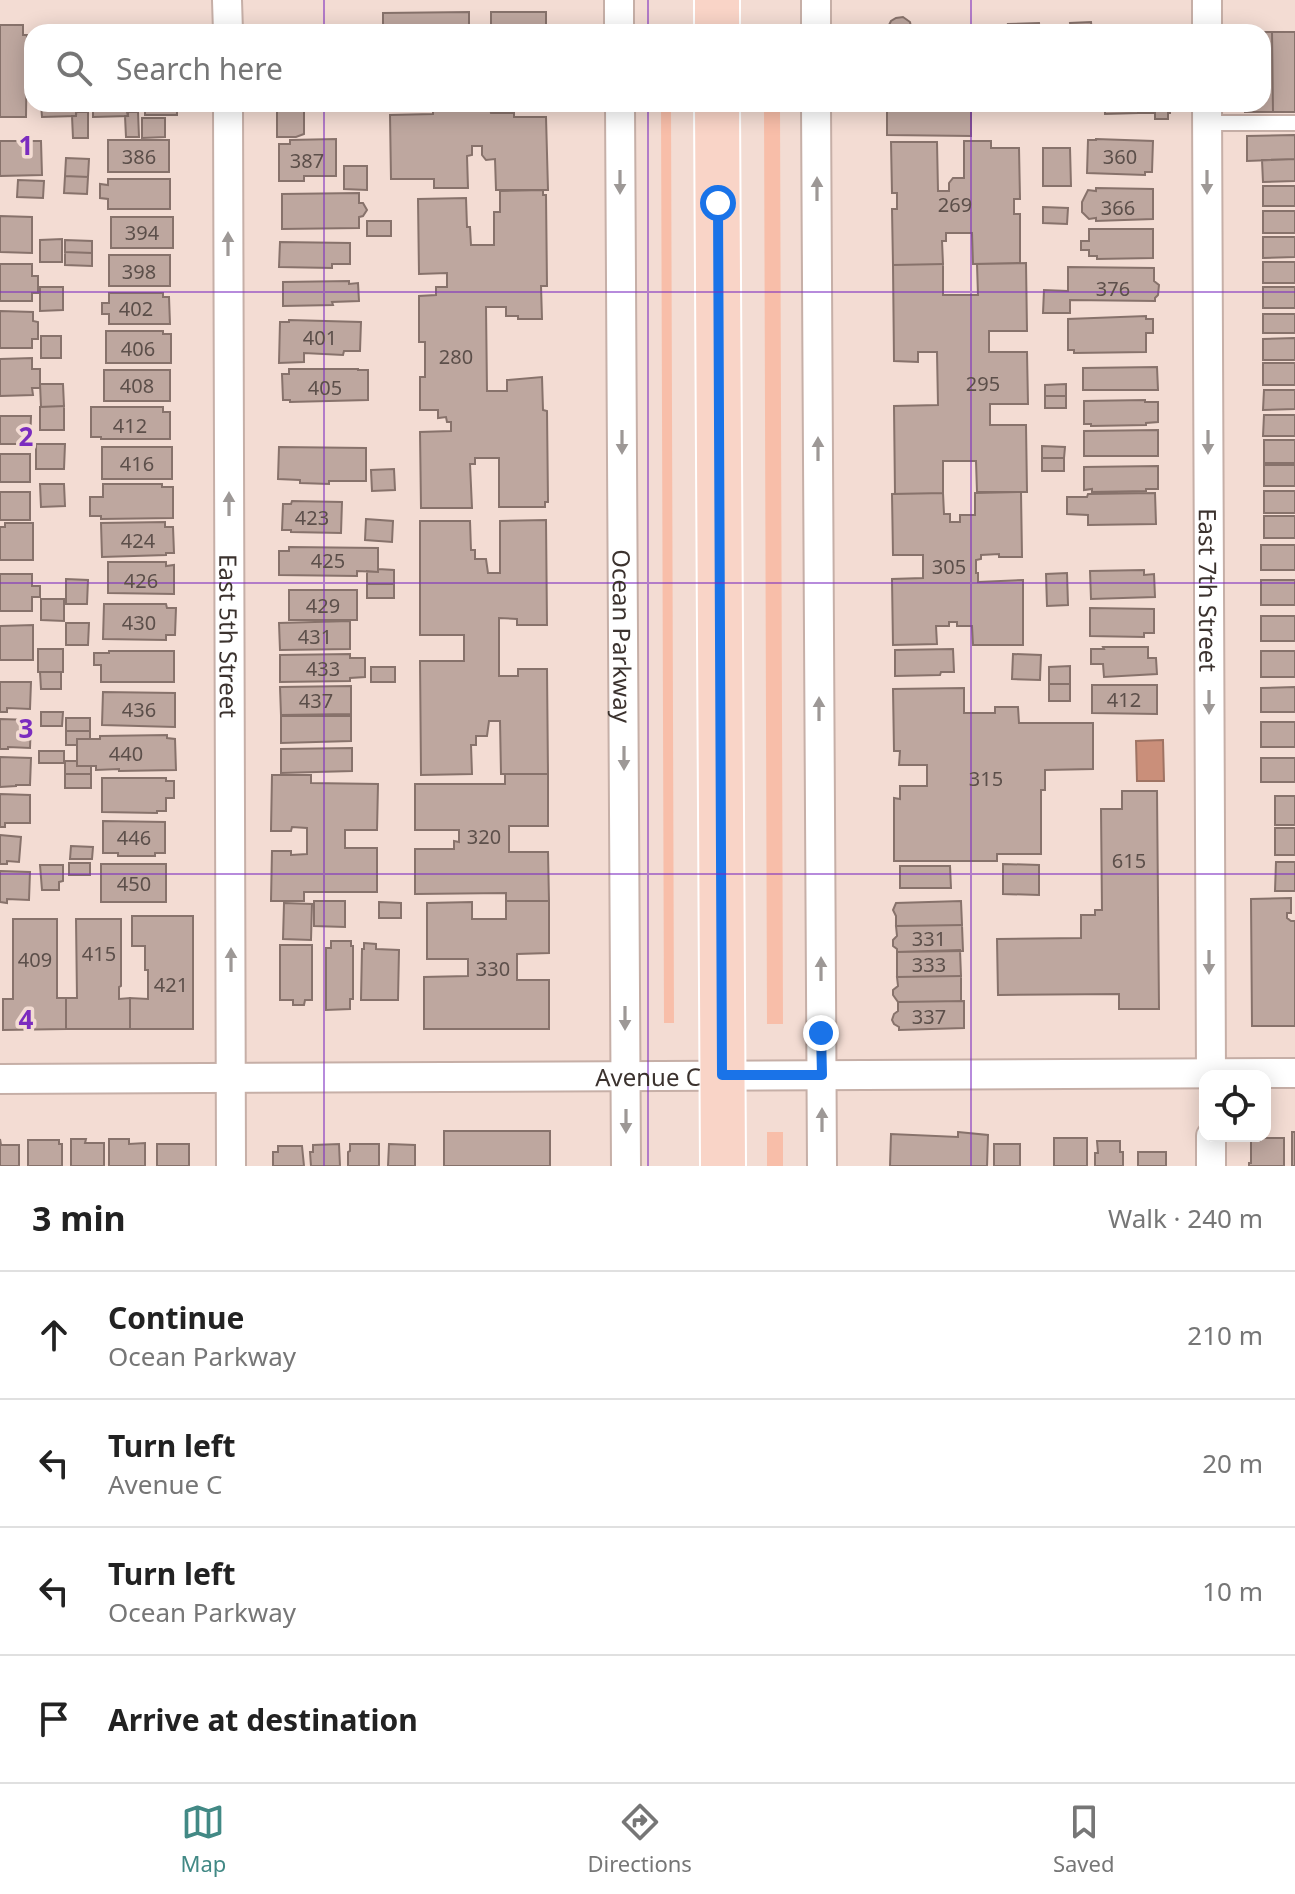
<!DOCTYPE html>
<html lang="en">
<head>
<meta charset="utf-8">
<style>
	:root { --surface:#fff; --page:#f6f6f6; --text:#222; --muted:#767676; --line:#e0e0e0; --accent:#428985 }
	body { margin:0; font-family:"Noto Sans",sans-serif; background:var(--page); color:var(--text) }
	.controls { position:absolute; right:24px; bottom:24px; display:grid; overflow:hidden; border-radius:16px; box-shadow:0 4px 20px #0003 }
	.controls button { width:72px; height:72px; display:grid; place-items:center; padding:0; border:0; border-bottom:2px solid var(--line); background:var(--surface); color:var(--text); font:40px sans-serif }
	.stop { position:absolute; width:24px; height:24px; margin:-18px; border:6px solid #1a73e8; border-radius:50%; background:#fff }
	.stop.end { background:#1a73e8; border-color:#fff; box-shadow:0 2px 8px #0008 }
	.list { margin:0; padding:0; list-style:none }
	h2 { display:flex; justify-content:space-between; align-items:center; height:104px; margin:0; padding:0 32px; font-size:34px }
	h2 small { font-size:26px; font-weight:400; color:var(--muted) }
	.list li { display:grid; grid-template-columns:52px 1fr auto; gap:24px; align-items:center; box-sizing:border-box; height:128px; padding:0 32px; border-top:2px solid var(--line) }
	.list b { display:block; font-size:30px; white-space:nowrap }
	.list p { margin:0; font-size:26px; white-space:nowrap; color:var(--muted) }
	.list em { font-size:26px; font-style:normal; color:var(--muted) }
	.icon { flex:none; width:44px; height:44px; fill:none; stroke:currentColor; stroke-width:2; stroke-linecap:round; stroke-linejoin:round }
	.map { position:relative; flex:none; width:1295px; height:1166px; overflow:hidden }
	.search { position:absolute; background:var(--surface); box-shadow:0 4px 20px #0003; left:24px; right:24px; top:24px; height:88px; display:flex; align-items:center; gap:20px; box-sizing:border-box; padding:0 28px; border-radius:24px; color:var(--muted); font-size:30px }
	.sheet { height:616px; background:var(--surface) }
	nav { display:flex; justify-content:space-around; align-items:center; box-sizing:border-box; height:112px; border-top:2px solid var(--line); background:var(--surface); font-size:22px; color:var(--muted) }
	nav a { display:grid; justify-items:center; gap:4px }
	nav .on { color:var(--accent) }
	.map>svg:first-child { display:block }
	.green { fill:#f8bea9 }
	.water { fill:#ca8f7a; stroke:#9f7363; stroke-width:2 }
	.building { fill:#bea79f; stroke:#87726b; stroke-width:2 }
	.lines { fill:none; stroke-linecap:round; stroke-linejoin:round }
	.lane-casing { stroke:#c6afa7; stroke-width:18 }
	.street-casing { stroke:#c6afa7; stroke-width:32 }
	.primary-casing { stroke:#fff; stroke-width:48 }
	.lane { stroke:#fff; stroke-width:14 }
	.street { stroke:#fff; stroke-width:28 }
	.primary { stroke:#f9d4c7; stroke-width:44 }
	.oneway { fill:#9d9896 }
	.route { stroke:#1a73e8; stroke-width:10 }
	.grid { fill:none; stroke:#7b2cbf; stroke-width:2; stroke-opacity:0.55 }
	.labels { text-anchor:middle; dominant-baseline:central; stroke-width:7; stroke-linejoin:round; paint-order:stroke }
	.number-label { font-size:20px; fill:#5c4f4a }
	.street-label { font-size:24px; fill:#3b322e; stroke:#f3dcd3 }
	.grid-label { font-size:26px; text-anchor:middle; font-weight:bold; fill:#7b2cbf; stroke:#f3dcd3; stroke-width:7; stroke-linejoin:round; paint-order:stroke }
</style>
</head>
<body>
<div class="map">
<svg width="1295" height="1166" viewBox="0 0 1295 1166">
	<rect width="100%" height="100%" fill="#f3dcd3"/>
	<path class="green" d="M661,104H671L674,1023H664Z
		M764,104H780L783,1024H767Z
		M767,1132H783V1166H767Z"/>
	<path class="water" d="M1163,740L1164,781H1137L1136,741Z"/>
	<path class="building" d="M469,12V32H383V13Z
		M491,12H546V32H491Z
		M903,17L910,22L912,31L966,30V32H889V25L891,21L896,18Z
		M1091,22L1092,31L1094,32H1056L1071,30L1070,23Z
		M1039,23L1040,31L1045,30V32H1006V29H1009L1008,24Z
		M0,25H23V35H27L26,117H0Z
		M75,25V32H43V26Z
		M124,25L125,32H94V26Z
		M1263,32H1272L1273,112H1245V104H1263Z
		M1272,32H1295V112H1273Z
		M41,104H77L76,116L42,117Z
		M93,104H128V116L93,117Z
		M145,104H177V115H145Z
		M277,104H304V134L296,137H277Z
		M455,104H486V108L490,107L491,113H514V117H546L548,190H496L495,159L486,160L482,155V146H472V155L467,156L468,188H434V179H391L390,115L433,114V111H455Z
		M887,104H986L983,110H971V136L887,135Z
		M1105,104H1138V113L1105,114Z
		M1138,104H1170V113H1168V119H1155V113H1138Z
		M76,112H88V138H73L72,116H76Z
		M127,112H138L139,137H126L125,116H128Z
		M142,118H165V137L142,138Z
		M1295,135V159L1247,161V136Z
		M336,139V176H304V181H279V144H290V140Z
		M1096,139L1153,141L1152,172H1145V175L1087,173L1088,140H1096Z
		M108,140H169V172H108Z
		M0,141H41L42,175L0,176Z
		M964,141H991V148H1019L1020,199H1014V214H1020V263L973,264L972,233H946V241H942L943,264L893,265L892,209H897V193H892L891,142H937L938,191H949V183L953,178H964Z
		M1043,148H1070L1071,186H1043Z
		M66,158L89,159L88,177L65,176Z
		M1295,159V181L1263,182L1262,160Z
		M344,166H367V190L344,189Z
		M65,176L88,177L87,194L64,193Z
		M108,179H170V209H108V199L100,198V184L108,185Z
		M18,180L44,181L43,198L17,197Z
		M1263,186H1295V206H1263Z
		M1096,188L1153,189V219L1096,221V218L1089,219L1082,212V202L1088,190L1096,191Z
		M543,190V195H546L547,286H541L542,319H518V316H506V307H486L487,391H507V380L542,377L543,410L547,411L548,502H545V507H499V458H475V464H470L472,508H421L420,432L451,431V422H447L446,417L438,418V410H420V377H425V342H419V296L436,295V287H447V273L419,274L418,199L466,198L467,227H470L471,245H494V212H500V191Z
		M359,193V203H363L367,210L363,216L359,217V228L282,229V194Z
		M1043,207L1068,208L1067,224L1043,223Z
		M1263,211H1295V233H1263Z
		M0,216L32,217V253L0,252Z
		M111,217H173V248H111Z
		M367,221H391V236H367Z
		M1089,229H1153V258L1097,259V256H1089V250H1081V241H1089Z
		M1263,237H1295V257L1263,258Z
		M62,239V262H40V240Z
		M65,240L92,241V253L65,252Z
		M280,242L350,243V264H332V268L279,267Z
		M65,252L92,253V266L65,265Z
		M109,255H170V286H109Z
		M1263,262H1295V283H1263Z
		M1026,263L1027,331H989V352H1027L1028,404H990V425H1026L1027,492H977L976,461H943V493L895,494L894,406L938,405L937,352H918V362L894,361L893,265L943,264V295H978L977,264Z
		M0,264H32V276H38V293H32V301H0Z
		M1068,267L1154,268V281L1159,285L1158,295L1155,298V301L1070,300V313H1043L1044,290L1068,291Z
		M349,281V284L358,283L359,301L332,302L333,305L283,306V282Z
		M40,287H63V310L40,311Z
		M1263,287H1295V308H1263Z
		M109,293H163V297H169L170,324H109V314H102V303H109Z
		M0,311L33,312V321L38,322V339H32V348H0Z
		M1263,314H1295V333H1263Z
		M1146,316V319H1153V333H1146V352L1074,353V350H1068V319Z
		M289,320L361,322L360,351H344L343,355L304,353V362L279,363L280,322H289Z
		M106,331H163V334H171V363H106Z
		M41,336H61V358H41Z
		M1295,338V360H1263V339Z
		M32,358V369H40V388H32L33,395L0,396V359Z
		M1263,363H1295V385H1263Z
		M1157,367L1158,390H1083V368Z
		M289,369H358V370H368V400L290,402V400H283L282,374H289Z
		M104,370H170V401H104Z
		M40,384H63L64,406L41,407Z
		M1066,384V396H1045V385Z
		M1264,390H1295V409L1263,410Z
		M1045,396H1066V408H1045Z
		M1145,400V402H1158V422L1146,423V425L1091,426V424H1084V401Z
		M64,406V430H40V407Z
		M91,407H163V412H170V439H101V437H91Z
		M1264,415H1295V436H1263Z
		M0,416H31L30,444H0Z
		M1158,430V456H1084V431Z
		M1264,440H1295V463H1264Z
		M36,444H65L64,469H36Z
		M1042,446L1065,447L1064,458H1042Z
		M102,447H172V479H102Z
		M279,447L366,448V481H329V484L300,483V480L278,479Z
		M0,454H30V482H0Z
		M1042,458H1064V471H1042Z
		M1264,465H1295V486H1264Z
		M1158,466V489H1146V491L1092,492V489L1084,490V467Z
		M394,469L395,490L372,491L371,470Z
		M40,484H64L65,506L41,507Z
		M103,484H162V487H173V518L101,519V516H90V497H103Z
		M1264,491H1295V513H1264Z
		M0,492H30V520H0Z
		M1021,492L1022,557H999V554L981,555V559L976,560V573H978V582L1023,580V645H973L972,626H957V622H949V626H936L937,644L893,645L892,579L923,578V555H893L892,494L943,493L944,514H950V522H960V515H975V493Z
		M1155,493L1156,524L1088,525V515L1067,514V497H1087L1088,494Z
		M292,501L342,502L341,533L291,532V530H282L283,504H291Z
		M1264,516H1295V538H1264Z
		M366,519L393,521L392,542L365,540Z
		M546,520L547,625H517V619L499,618V676H518V669H547L548,774H501L500,721H489L487,736H476V745H471L472,774L421,775L420,661H464V635H420V521H470L471,550H475V559H486L488,573H500V521Z
		M165,522V527H173L174,553H166V555L102,557L101,523Z
		M5,523H33V560H0V527H5Z
		M1261,545H1295V570H1261Z
		M289,547L378,548V572L357,571V576L279,575V551H289Z
		M108,562H166V566L174,565V594L108,593Z
		M378,569L394,570V584H367V571L378,572Z
		M1144,570V575L1154,574L1155,597L1091,599L1090,571Z
		M1067,573L1068,605L1047,606L1046,574Z
		M0,574H32V586H40V597H32V611H0Z
		M66,579L88,580L87,604H66Z
		M1261,580H1295V605H1261Z
		M367,584H394V598H367Z
		M289,590H357V620H289Z
		M41,599H64V621L41,620Z
		M104,604H166L167,608H176L175,635H166V640L103,639Z
		M1090,608L1154,609V633H1144V637L1090,636Z
		M1261,616H1295V641H1261Z
		M350,621V649L280,650L279,623Z
		M66,623H89L88,645H66Z
		M33,625V660H0V626Z
		M1103,647H1148V658H1156L1157,674L1104,677L1103,664H1091V649H1104Z
		M38,649H63V672H38Z
		M953,649L954,672H941L940,675L895,676V650Z
		M109,651H174V682H101V665H94V653H109Z
		M1261,651H1295V677H1261Z
		M350,654V658H365V677L350,678V681L280,682V655Z
		M1013,654L1041,655L1040,680L1012,679Z
		M1070,666V684H1049V667Z
		M371,667H395V682H371Z
		M40,672H61V689H41Z
		M0,682H31L30,709L7,708V712H0Z
		M1049,684H1070V701H1049Z
		M1092,685H1157V714L1092,713Z
		M351,686V714L281,715L280,687Z
		M1295,687V712H1261V688Z
		M964,688V713H995V707H1018L1019,723H1093V769L1045,770V790H1041V854H997V861H894V798L900,799V786H927V765H899L900,751H894L893,689Z
		M103,692L175,693V727L102,725Z
		M41,712H63L62,726H41Z
		M281,716H351V741L281,743Z
		M66,718H90V731H66Z
		M0,719L31,720L30,748L8,747V749H0Z
		M1261,722H1295V747H1261Z
		M66,731H90V739H77V745H66Z
		M167,735V738L175,739L176,770L119,771V769L96,770V766H77V739H100V736Z
		M352,748V771L281,773V749Z
		M39,751H64V763H39Z
		M0,757L31,758L30,785H16V786L0,787Z
		M1261,758H1295V782H1261Z
		M65,761H77V766H91V774H65Z
		M65,774H91V788H65Z
		M505,774H548V826H509V852H548L549,901H506V893L415,894V849H454V841L459,842V830H415V784H505Z
		M272,775H311V783L378,784L377,830H345V848H377V892H304V901H271L272,851H291V855L307,854V828L292,827L291,831H271Z
		M102,778H166V781H174V798H166V811H157V813L102,812Z
		M1122,791H1157L1159,1009H1119V994L998,995L997,939L1081,938V915H1095V910H1102L1101,809H1122Z
		M0,794L30,795V823H5V827H0Z
		M1275,796H1295V825H1275Z
		M103,821L165,822V853H155V856H118V853H103Z
		M1275,828H1295V855H1275Z
		M0,835L21,837L19,862L7,861V864H0Z
		M71,846L93,847L92,859H70Z
		M1276,862H1295V891H1275Z
		M69,863H90V875H69Z
		M101,864H166V902H101Z
		M1003,864L1039,865V895L1003,894Z
		M40,865H63V881L59,882V890H42Z
		M900,866H950L951,888H900Z
		M0,871L30,872L29,900L7,899V903L0,902Z
		M1291,898V913H1287V918L1291,921H1295V1026H1252L1251,899Z
		M314,901H345V927L314,926Z
		M506,901H549V953L517,954V980H549V1029H424V977L468,976V959H427V903L472,902V919H506Z
		M961,901L962,925L896,926V916L893,910L896,903Z
		M379,902L401,903V918H379Z
		M284,903L312,904L311,940L283,939Z
		M132,916H193V1029H130V998L148,999V970H145V946H132Z
		M13,919H57V998H66V1029L3,1030V999H13Z
		M76,919H121V986L119,987V999L130,998V1029H66V998H77Z
		M962,925L963,951L897,952V949L893,946V940L897,936L896,926Z
		M331,941H351V946H353V999H350V1009L326,1010V948H331Z
		M364,943L376,944V949L399,950L398,1000H361L362,949H364Z
		M280,945H312V1000H305L304,1005H293V1000H280Z
		M960,950L961,976L897,977V952Z
		M961,976V1001L898,1002L893,995V990L898,986L897,977Z
		M964,1001V1028L899,1030V1027L894,1024L892,1020L894,1014L898,1011V1002Z
		M444,1131H550V1166H444Z
		M958,1132L988,1135L987,1166H890L891,1134L958,1137Z
		M1292,1132H1295V1166H1292Z
		M1054,1138H1087V1166H1054Z
		M1251,1138H1284V1166H1249V1163H1251Z
		M0,1139L1,1145H19V1166H0Z
		M71,1139H86L85,1143H104V1166H71Z
		M109,1139H129V1144L145,1143V1166H109Z
		M28,1140H59V1144H62V1166H28Z
		M1097,1141H1120V1152H1123V1166H1095V1153H1098Z
		M157,1144H189V1166H157Z
		M339,1144L340,1166H311L310,1152H313V1145Z
		M350,1144H379V1166H348V1152L350,1151Z
		M389,1144L415,1145V1166H388Z
		M994,1144H1020V1166H994Z
		M278,1146H302L304,1166H273V1152H278Z
		M1138,1152H1166V1166H1138Z"/>
	<g class="lines">
		<defs>
			<path id="lane" d="M1207,123H1295"/>
			<g id="street">
				<path d="M227,0L228,32"/>
				<path d="M619,0V32"/>
				<path d="M816,0V32"/>
				<path d="M1207,0V32"/>
				<path id="s1" d="M228,104L231,1166"/>
				<path id="s2" d="M620,104L626,1166"/>
				<path d="M816,104L822,1166"/>
				<path id="s3" d="M1207,104L1211,1076"/>
				<path id="s4" d="M0,1079L1295,1073"/>
				<path d="M1211,1136V1166"/>
			</g>
			<path id="primary" d="M717,0V32
				M717,104L723,1166"/>
		</defs>
		<use href="#lane" class="lane-casing"/>
		<use href="#street" class="street-casing"/>
		<use href="#primary" class="primary-casing"/>
		<use href="#lane" class="lane"/>
		<use href="#street" class="street"/>
		<use href="#primary" class="primary"/>
	</g>
	<defs><path id="oneway-solid" d="M-6-.8H1V-3.2L6.5 0L1 3.2V.8H-6Z" transform="scale(2)"/></defs>
	<g class="oneway">
		<use href="#oneway-solid" transform="translate(620 182) rotate(90)"/>
		<use href="#oneway-solid" transform="translate(1207 182) rotate(90)"/>
		<use href="#oneway-solid" transform="translate(817 189) rotate(-90)"/>
		<use href="#oneway-solid" transform="translate(228 244) rotate(-90)"/>
		<use href="#oneway-solid" transform="translate(622 442) rotate(90)"/>
		<use href="#oneway-solid" transform="translate(1208 442) rotate(90)"/>
		<use href="#oneway-solid" transform="translate(818 449) rotate(-90)"/>
		<use href="#oneway-solid" transform="translate(229 504) rotate(-90)"/>
		<use href="#oneway-solid" transform="translate(1209 702) rotate(90)"/>
		<use href="#oneway-solid" transform="translate(819 709) rotate(-90)"/>
		<use href="#oneway-solid" transform="translate(624 758) rotate(90)"/>
		<use href="#oneway-solid" transform="translate(231 960) rotate(-90)"/>
		<use href="#oneway-solid" transform="translate(1209 962) rotate(90)"/>
		<use href="#oneway-solid" transform="translate(821 969) rotate(-90)"/>
		<use href="#oneway-solid" transform="translate(625 1018) rotate(90)"/>
		<use href="#oneway-solid" transform="translate(822 1120) rotate(-90)"/>
		<use href="#oneway-solid" transform="translate(626 1121) rotate(90)"/>
	</g>
	<g class="lines">
		<path class="route" d="M718,203L722,1075H822L821,1033"/>
	</g>
	<path class="grid" d="M324,0V32M648,0V32M971,0V32M324,104V1166M648,104V1166M971,104V1166M0,292H1295M0,583H1295M0,874H1295"/>
	<g class="labels">
		<g class="number-label">
			<text x="139" y="156">386</text>
			<text x="1120" y="156">360</text>
			<text x="307" y="160">387</text>
			<text x="955" y="204">269</text>
			<text x="1118" y="207">366</text>
			<text x="142" y="232">394</text>
			<text x="139" y="271">398</text>
			<text x="1113" y="288">376</text>
			<text x="136" y="308">402</text>
			<text x="320" y="337">401</text>
			<text x="138" y="348">406</text>
			<text x="456" y="356">280</text>
			<text x="983" y="383">295</text>
			<text x="137" y="385">408</text>
			<text x="325" y="387">405</text>
			<text x="130" y="425">412</text>
			<text x="137" y="463">416</text>
			<text x="312" y="517">423</text>
			<text x="138" y="540">424</text>
			<text x="328" y="560">425</text>
			<text x="949" y="566">305</text>
			<text x="141" y="580">426</text>
			<text x="323" y="605">429</text>
			<text x="139" y="622">430</text>
			<text x="315" y="636">431</text>
			<text x="323" y="668">433</text>
			<text x="1124" y="699">412</text>
			<text x="316" y="700">437</text>
			<text x="139" y="709">436</text>
			<text x="126" y="753">440</text>
			<text x="986" y="778">315</text>
			<text x="484" y="836">320</text>
			<text x="134" y="837">446</text>
			<text x="1129" y="860">615</text>
			<text x="134" y="883">450</text>
			<text x="929" y="938">331</text>
			<text x="99" y="953">415</text>
			<text x="35" y="959">409</text>
			<text x="929" y="964">333</text>
			<text x="493" y="968">330</text>
			<text x="171" y="984">421</text>
			<text x="929" y="1016">337</text>
		</g>
		<g class="street-label">
			<text stroke="none"><textPath href="#s3" startOffset="486">East 7th Street</textPath></text>
			<text stroke="none"><textPath href="#s1" startOffset="532">East 5th Street</textPath></text>
			<text stroke="none"><textPath href="#s2" startOffset="532">Ocean Parkway</textPath></text>
			<text stroke="none"><textPath href="#s4" startOffset="648">Avenue C</textPath></text>
		</g>
	</g>
	<g class="grid-label">
		<text x="26" y="155">1</text>
		<text x="26" y="446">2</text>
		<text x="26" y="738">3</text>
		<text x="26" y="1029">4</text>
	</g>
</svg>
<div class="controls">
<button><svg class="icon" aria-label="locate" viewBox="0 0 24 24"><circle cx="12" cy="12" r="6"/><path d="M12 2v4M12 18v4M2 12h4M18 12h4"/></svg></button>
</div>
<div class="stop" style="left:718px;top:203px"></div>
<div class="stop end" style="left:821px;top:1033px"></div>
<div class="search"><svg class="icon" aria-label="search" viewBox="0 0 24 24"><circle cx="10" cy="10" r="6"/><path d="M15 15l6 6"/></svg>Search here</div>
</div>
<section class="sheet">
<h2>3 min<small>Walk · 240 m</small></h2>
<ul class="list">
<li><svg class="icon" aria-label="ahead" viewBox="0 0 24 24"><path d="M12 20V5M6 11l6-6 6 6"/></svg><div><b>Continue</b><p>Ocean Parkway</p></div><em>210 m</em></li>
<li><svg class="icon" aria-label="left" viewBox="0 0 24 24"><path d="M17 20v-9H6M10 6l-5 5 5 5"/></svg><div><b>Turn left</b><p>Avenue C</p></div><em>20 m</em></li>
<li><svg class="icon" aria-label="left" viewBox="0 0 24 24"><path d="M17 20v-9H6M10 6l-5 5 5 5"/></svg><div><b>Turn left</b><p>Ocean Parkway</p></div><em>10 m</em></li>
<li><svg class="icon" aria-label="arrive" viewBox="0 0 24 24"><path d="M6 21V4h12l-3 4 3 4H6"/></svg><div><b>Arrive at destination</b></div></li>
</ul>
</section>
<nav>
<a class="on"><svg class="icon" aria-label="map" viewBox="0 0 24 24"><path d="M3 6l6-2 6 2 6-2v14l-6 2-6-2-6 2zM9 4v14M15 6v14"/></svg>Map</a>
<a><svg class="icon" aria-label="directions" viewBox="0 0 24 24"><path d="M12 3l9 9-9 9-9-9zM9 14v-3h6M13 9l2 2-2 2"/></svg>Directions</a>
<a><svg class="icon" aria-label="saved" viewBox="0 0 24 24"><path d="M7 4h10v16l-5-4-5 4z"/></svg>Saved</a>
</nav>
</body>
</html>
